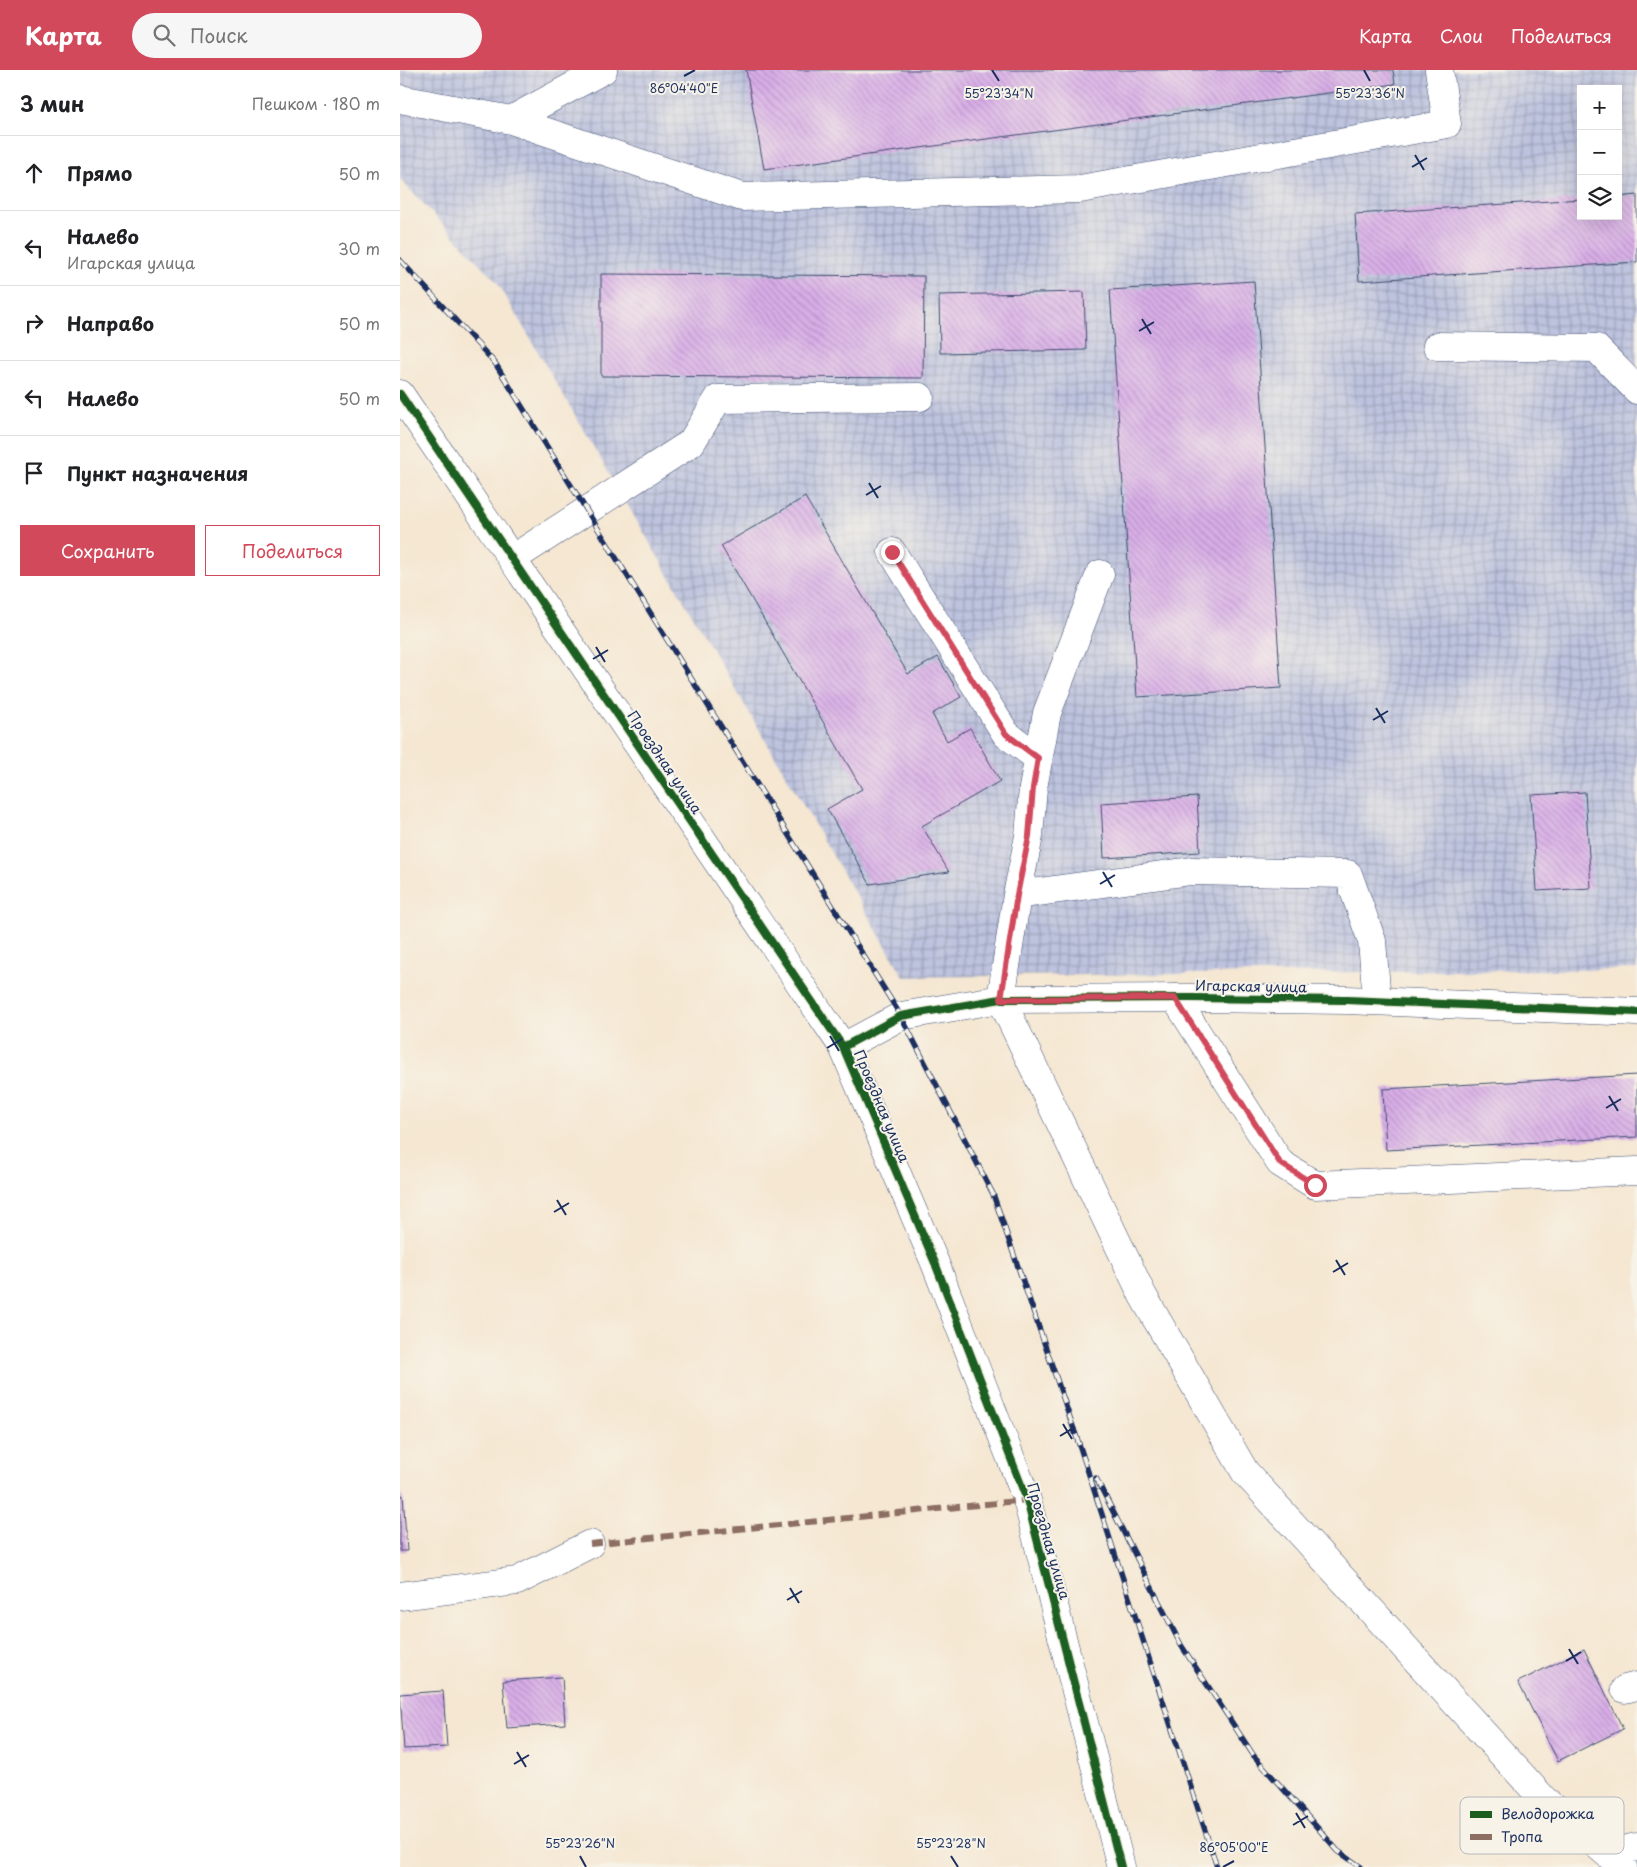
<!DOCTYPE html>
<html lang="ru">
<head>
<meta charset="utf-8">
<style>
	:root { --surface:#fff; --page:#f6f6f6; --text:#202124; --muted:#757577; --line:#e0e0e0; --accent:#d1495b }
	body { margin:0; font-family:"Playpen Sans",sans-serif; background:var(--page); color:var(--text) }
	.controls { position:absolute; right:15px; top:15px; display:grid; overflow:hidden; border-radius:0px; box-shadow:0 5px 20px #0002 }
	.controls button { width:45px; height:45px; display:grid; place-items:center; padding:0; border:0; border-bottom:1px solid var(--line); background:var(--surface); color:var(--text); font:25px sans-serif }
	.stop { position:absolute; width:15px; height:15px; margin:-11px; border:4px solid #d1495b; border-radius:50%; background:#fff }
	.stop.end { background:#d1495b; border-color:#fff; box-shadow:0 1px 5px #0008 }
	.list { margin:0; padding:0; list-style:none }
	h2 { display:flex; justify-content:space-between; align-items:center; height:65px; margin:0; padding:0 20px; font-size:21px }
	h2 small { font-size:16px; font-weight:400; color:var(--muted) }
	.list li { display:grid; grid-template-columns:32px 1fr auto; gap:15px; align-items:center; box-sizing:border-box; height:75px; padding:0 20px; border-top:1px solid var(--line) }
	.list b { display:block; font-size:19px; white-space:nowrap }
	.list p { margin:0; font-size:16px; white-space:nowrap; color:var(--muted) }
	.list em { font-size:16px; font-style:normal; color:var(--muted) }
	.actions { display:flex; gap:10px; padding:15px 20px }
	.actions a { flex:1; padding:11px 0; border:1px solid var(--accent); border-radius:0px; text-align:center; font-size:18px; color:var(--accent) }
	.actions .main { background:var(--accent); color:#fff }
	.icon { flex:none; width:28px; height:28px; fill:none; stroke:currentColor; stroke-width:2; stroke-linecap:round; stroke-linejoin:round }
	.map { position:relative; flex:none; width:1237px; height:1797px; overflow:hidden }
	header { display:flex; align-items:center; gap:30px; box-sizing:border-box; height:70px; padding:0 25px; background:var(--accent); color:#fff }
	header strong { font-size:24px }
	nav { display:flex; gap:28px; margin-inline-start:auto; font-size:18px }
	.search { width:350px; height:45px; background:var(--page); display:flex; align-items:center; gap:12px; box-sizing:border-box; padding:0 18px; border-radius:28px; color:var(--muted); font-size:19px }
	main { display:flex }
	aside { flex:1; background:var(--surface) }
	.map>svg:first-child { display:block }
	.industrial { fill:url(#industrial-grid); fill-rule:evenodd }
	.building { fill:url(#building-back-hatch) }
	.lines { fill:none; stroke-linecap:round; stroke-linejoin:round }
	.minor-casing { stroke:#3c4b6f; stroke-width:29 }
	.minor { stroke:#fff; stroke-width:28 }
	.rail-casing { stroke:#1b2f5e; stroke-width:5.5 }
	.rail { stroke:#f7f3e8; stroke-width:4; stroke-dasharray:11; stroke-linecap:butt }
	.quiet { stroke:#8d6e63; stroke-width:6; stroke-dasharray:12 6; stroke-linecap:butt }
	.cycleway-casing { stroke:#f7f3e8; stroke-width:11 }
	.cycleway { stroke:#1b5e20; stroke-width:8 }
	.route { stroke:#d1495b; stroke-width:6 }
	.ticks { fill:none; stroke:#1b2f5e; stroke-width:2 }
	.labels { text-anchor:middle; dominant-baseline:central; stroke-width:4; stroke-linejoin:round; paint-order:stroke }
	.street-label { font-size:14px; fill:#1b2f5e; stroke:#f7f3e8 }
	.key { fill:#f7f3e8; stroke:#b5b8bf; stroke-width:1 }
	.key-label { font-size:14px; fill:#1b2f5e }
	.ticks-label { font-size:12px; text-anchor:middle; fill:#1b2f5e; stroke:#f7f3e8; stroke-width:4; stroke-linejoin:round; paint-order:stroke }
</style>
</head>
<body>
<header>
<strong>Карта</strong>
<div class="search"><svg class="icon" aria-label="search" viewBox="0 0 24 24"><circle cx="10" cy="10" r="6"/><path d="M15 15l6 6"/></svg>Поиск</div>
<nav><a>Карта</a><a>Слои</a><a>Поделиться</a></nav>
</header>
<main>
<aside>
<h2>3 мин<small>Пешком · 180 m</small></h2>
<ul class="list">
<li><svg class="icon" aria-label="ahead" viewBox="0 0 24 24"><path d="M12 20V5M6 11l6-6 6 6"/></svg><div><b>Прямо</b></div><em>50 m</em></li>
<li><svg class="icon" aria-label="left" viewBox="0 0 24 24"><path d="M17 20v-9H6M10 6l-5 5 5 5"/></svg><div><b>Налево</b><p>Игарская улица</p></div><em>30 m</em></li>
<li><svg class="icon" aria-label="right" viewBox="0 0 24 24"><path d="M7 20v-9h11M14 6l5 5-5 5"/></svg><div><b>Направо</b></div><em>50 m</em></li>
<li><svg class="icon" aria-label="left" viewBox="0 0 24 24"><path d="M17 20v-9H6M10 6l-5 5 5 5"/></svg><div><b>Налево</b></div><em>50 m</em></li>
<li><svg class="icon" aria-label="arrive" viewBox="0 0 24 24"><path d="M6 21V4h12l-3 4 3 4H6"/></svg><div><b>Пункт назначения</b></div></li>
</ul>
<div class="actions"><a class="main">Сохранить</a><a>Поделиться</a></div>
</aside>
<div class="map">
<svg width="1237" height="1797" viewBox="0 0 1237 1797">
	<defs>
		<pattern id="industrial-grid" width="8" height="8" patternUnits="userSpaceOnUse" patternTransform="scale(1.25)"><rect width="8" height="8" fill="#bdc3de"/><path d="M0 4h8M4 0v8" fill="none" stroke="#999fb7"/></pattern>
		<pattern id="building-back-hatch" width="6" height="6" patternUnits="userSpaceOnUse" patternTransform="scale(1.25)"><rect width="6" height="6" fill="#d9aee8"/><path d="M-1 5l2 2M0 0l6 6M5-1l2 2" fill="none" stroke="#af8ebf"/></pattern>
	</defs>
	<rect width="100%" height="100%" fill="#f7f3e8"/>
	<filter id="ink" filterUnits="userSpaceOnUse"><feTurbulence type="fractalNoise" baseFrequency=".02" numOctaves="2"/><feDisplacementMap in="SourceGraphic" scale="10" xChannelSelector="R" yChannelSelector="G"/><feConvolveMatrix kernelMatrix="1 2 1 2 8 2 1 2 1" color-interpolation-filters="sRGB"/></filter>
	<filter id="wash" filterUnits="userSpaceOnUse"><feTurbulence type="fractalNoise" baseFrequency=".0096" numOctaves="4" result="noise"/><feDisplacementMap in="SourceGraphic" scale="20" xChannelSelector="R" yChannelSelector="G"/><feGaussianBlur stdDeviation="1.12" result="paint"/><feColorMatrix in="noise" values="0 0 0 0 0 0 0 0 0 0 0 0 0 0 0 0 0 1.4 0 .05"/><feComposite in="paint" operator="in"/></filter>
	<g filter="url(#wash)">
		<rect width="100%" height="100%" fill="#f5e7d2"/>
		<path class="industrial" d="M0,0H1237V899L504,907L97,212L0,109ZM1181,19H1218V146H1181Z"/>
		<g id="blocks">
			<path class="building" d="M346,0H993L995,14L364,99Z
				M1237,125V192L959,211L955,144L1181,129V146H1218V127Z
				M201,204L524,206L523,308L201,306Z
				M854,211L881,618L737,627L710,220Z
				M684,222L686,280L540,283L539,225Z
				M405,427L508,604L538,587L561,627L532,644L547,671L570,658L600,711L522,756L549,802L470,814L427,739L462,719L321,476Z
				M1185,722L1191,818L1137,821L1131,725Z
				M797,727L800,782L704,788L701,733Z
				M1237,1005V1067L986,1080L983,1019Z
				M3,1425L7,1481H0V1426Z
				M1184,1579L1223,1659L1158,1691L1118,1612Z
				M162,1607L165,1654L107,1658L103,1611Z
				M43,1621L47,1677L4,1679L0,1624Z"/>
		</g>
	</g>
	<g filter="url(#ink)">
		<use href="#blocks" fill-opacity="0" stroke="#3c4b6f" stroke-width="1"/>
		<g class="lines">
			<defs>
				<path id="minor" d="M0,29L111,50L342,127L680,119L1047,54L1039,0
					M111,50L203,0
					M1037,276L1196,278L1237,320
					M0,324L443,977L535,1193L627,1430L721,1797
					M492,482L606,664L638,688
					M112,489L291,373L318,329L520,327
					M617,825L629,766L633,718L647,643L700,504
					M775,928L880,1093L915,1115L1237,1101
					M977,931L972,871L948,804L791,801L617,825L601,929L743,1226L845,1402L1145,1731L1223,1797
					M443,977L501,946L601,929L790,928L947,930L1237,942
					M0,1526L117,1511L190,1474
					M1225,1619L1237,1616
					M1207,1783L1237,1777"/>
			</defs>
			<use href="#minor" class="minor-casing"/>
			<use href="#minor" class="minor"/>
			<defs>
				<path id="rail" d="M0,190L95,293L501,946L593,1124L680,1377L817,1797
					M696,1408L781,1575L854,1686L938,1781L961,1797"/>
			</defs>
			<use href="#rail" class="rail-casing"/>
			<use href="#rail" class="rail"/>
			<path class="quiet" d="M190,1474L627,1430"/>
			<defs>
				<path id="cycleway" d="M0,324L443,977L535,1193L627,1430L721,1797
					M443,977L501,946L601,929L790,928L947,930L1237,942"/>
			</defs>
			<use href="#cycleway" class="cycleway-casing"/>
			<use href="#cycleway" class="cycleway"/>
		</g>
	</g>
	<g class="lines" filter="url(#ink)">
		<path class="route" d="M492,482L606,664L638,688L633,718L629,766L617,825L601,929L775,928L880,1093L915,1115"/>
	</g>
	<path class="ticks" d="M592,0L599,11M964,0L970,11M284,6L295,0M1015,85L1024,100M1012,97L1027,88M742,249L751,264M739,261L754,252M469,413L478,428M466,425L481,416M196,577L205,592M193,589L208,580M976,638L985,653M973,650L988,641M703,802L712,817M700,814L715,805M430,966L439,981M427,978L442,969M1209,1026L1218,1041M1206,1038L1221,1029M157,1130L166,1145M154,1142L169,1133M936,1190L945,1205M933,1202L948,1193M663,1354L672,1369M660,1366L675,1357M390,1518L399,1533M387,1530L402,1521M1169,1579L1178,1594M1166,1591L1181,1582M117,1682L126,1697M114,1694L129,1685M896,1743L905,1758M893,1755L908,1746M180,1786L186,1797M551,1786L558,1797M823,1797L834,1791"/>
	<g class="labels">
		<g class="street-label">
			<text transform="translate(265 692) rotate(56)">Проездная улица</text>
			<text transform="translate(851 916) rotate(1)">Игарская улица</text>
			<text transform="translate(482 1036) rotate(67)">Проездная улица</text>
			<text transform="translate(649 1471) rotate(74)">Проездная улица</text>
		</g>
	</g>
	<rect x="1060" y="1727" width="164" height="57" rx="8" class="key"/>
	<rect x="1070" y="1741" width="22" height="7" fill="#1b5e20"/>
	<rect x="1070" y="1764" width="22" height="6" fill="#8d6e63"/>
	<g class="key-label">
		<text x="1101" y="1749">Велодорожка</text>
		<text x="1101" y="1772">Тропа</text>
	</g>
	<g class="ticks-label">
		<text x="284" y="23">86°04'40"E</text>
		<text x="599" y="28">55°23'34"N</text>
		<text x="970" y="28">55°23'36"N</text>
		<text x="180" y="1778">55°23'26"N</text>
		<text x="551" y="1778">55°23'28"N</text>
		<text x="834" y="1782">86°05'00"E</text>
	</g>
</svg>
<div class="controls">
<button>+</button>
<button>−</button>
<button><svg class="icon" aria-label="layers" viewBox="0 0 24 24"><path d="M12 4l9 5-9 5-9-5zM3 14l9 5 9-5"/></svg></button>
</div>
<div class="stop" style="left:915px;top:1115px"></div>
<div class="stop end" style="left:492px;top:482px"></div>
</div>
</main>
</body>
</html>
